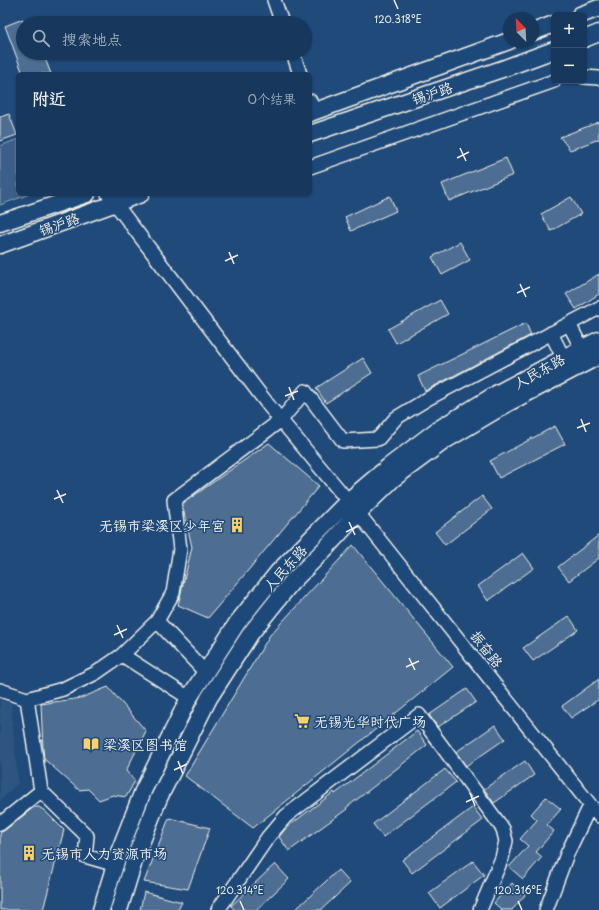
<!DOCTYPE html>
<html lang="zh">
<head>
<meta charset="utf-8">
<style>
	:root { --surface:#17385c; --page:#244365; --text:#f1f3f6; --muted:#9eacbb; --line:#365272 }
	body { margin:0; font-family:"Playpen Sans","LXGW WenKai TC",sans-serif; background:var(--page); color:var(--text) }
	.controls { position:absolute; right:12px; top:12px; display:grid; overflow:hidden; border-radius:6px; box-shadow:0 1px 3px #0004 }
	.controls button { width:36px; height:36px; display:grid; place-items:center; padding:0; border:0; border-bottom:1px solid var(--line); background:var(--surface); color:var(--text); font:20px sans-serif }
	.compass { position:absolute; left:503px; top:12px; width:36px; height:36px; border-radius:50%; background:var(--surface); box-shadow:0 1px 3px #0004; rotate:336deg }
	.list { margin:0; padding:0; list-style:none }
	h2 { display:flex; justify-content:space-between; align-items:center; height:52px; margin:0; padding:0 16px; font-size:17px }
	h2 small { font-size:13px; font-weight:400; color:var(--muted) }
	.icon { flex:none; width:22px; height:22px; fill:none; stroke:currentColor; stroke-width:2; stroke-linecap:round; stroke-linejoin:round }
	.map { position:relative; flex:none; width:599px; height:910px; overflow:hidden }
	.search { position:absolute; background:var(--surface); box-shadow:0 1px 3px #0004; left:16px; top:16px; width:296px; height:44px; display:flex; align-items:center; gap:10px; box-sizing:border-box; padding:0 14px; border-radius:22px; color:var(--muted); font-size:15px }
	.panel { position:absolute; background:var(--surface); box-shadow:0 1px 3px #0004; left:16px; top:72px; width:296px; height:124px; border-radius:6px }
	.map>svg:first-child { display:block }
	.built { fill:#2d5581 }
	.green { fill:#3a5f88; stroke:#97a8b8 }
	.building { fill:#4d6e92; stroke:#f4f1e8 }
	.lines { fill:none; stroke-linecap:round; stroke-linejoin:round }
	.minor-casing { stroke:#f4f1e8; stroke-width:16 }
	.major-casing { stroke:#f4f1e8; stroke-width:19 }
	.minor { stroke:#1f4a7a; stroke-width:13 }
	.major { stroke:#1f4a7a; stroke-width:16 }
	.ticks { fill:none; stroke:#f4f1e8; stroke-width:1.5 }
	.labels { text-anchor:middle; dominant-baseline:central; stroke-width:3; stroke-linejoin:round; paint-order:stroke }
	.street-label { font-size:14px; fill:#f4f1e8; stroke:#1f4a7a }
	.poi-label { font-size:14px; fill:#f4f1e8; stroke:#1f4a7a; text-anchor:start }
	.ticks-label { font-size:10px; text-anchor:middle; fill:#f4f1e8; stroke:#1f4a7a; stroke-width:3; stroke-linejoin:round; paint-order:stroke }
</style>
</head>
<body>
<div class="map">
<svg width="599" height="910" viewBox="0 0 599 910">
	<rect width="100%" height="100%" fill="#1f4a7a"/>
	<filter id="ink" filterUnits="userSpaceOnUse"><feTurbulence type="fractalNoise" baseFrequency=".025" numOctaves="2"/><feDisplacementMap in="SourceGraphic" scale="8" xChannelSelector="R" yChannelSelector="G"/><feConvolveMatrix kernelMatrix="1 2 1 2 8 2 1 2 1" color-interpolation-filters="sRGB"/></filter>
	<g filter="url(#ink)">
		<path class="built" d="M0,700L11,703L18,783L0,801Z"/>
		<path class="green" d="M18,139V194H30L0,205V146Z"/>
		<path class="building" d="M23,19V53H43L51,74H23L5,26Z
			M9,114L17,135L0,141V117Z
			M599,122V139L570,150L560,137Z
			M506,158L513,175L449,201L442,184Z
			M390,196L396,211L351,231L345,217Z
			M571,197L581,214L551,231L541,214Z
			M460,242L470,260L442,275L432,257Z
			M599,274V294L576,309L566,294Z
			M440,300L448,314L396,343L388,329Z
			M526,323L531,335L425,391L418,376Z
			M363,358L372,373L326,403L316,388Z
			M555,426L565,444L499,478L490,461Z
			M269,443L319,486L208,618L178,605L192,547L182,504Z
			M482,496L492,509L445,545L435,532Z
			M599,535V558L569,581L558,567Z
			M353,545L453,667L253,828L185,776L270,635Z
			M523,553L534,568L488,601L478,586Z
			M569,616L578,630L533,661L523,648Z
			M599,679V699L571,718L562,706Z
			M108,687L146,731L126,771L135,781L126,797L113,795L99,800L88,789L79,790L44,759L43,749L41,704L81,698Z
			M467,689L476,702L438,727L429,715Z
			M495,725L505,739L466,766L456,752Z
			M417,731L427,745L346,808L347,809L289,851L279,837L286,828L334,792L335,794Z
			M525,761L534,775L494,803L484,789Z
			M445,769L456,782L383,837L373,824Z
			M546,797L561,809L547,825L554,831L536,852L542,857L523,879L509,867L528,846L520,839L537,820L531,814Z
			M34,807H39L45,811L64,830L43,910H0V833L5,830Z
			M473,807L483,820L412,873L402,860Z
			M169,818L210,828L188,889L144,882Z
			M473,861L484,875L440,908L429,893Z
			M275,864L289,879L256,910H235L231,906Z
			M338,870L350,883L321,910H295Z
			M512,883L525,895L512,910H502L494,903Z
			M144,892L182,902L178,910H140Z"/>
		<g class="lines">
			<defs>
				<path id="minor" d="M274,0L282,23
					M293,53L300,74
					M584,77L599,78
					M310,101L314,112
					M310,167L554,81
					M108,194L269,406L358,513L599,816
					M569,324L582,349
					M551,333L563,357
					M157,621L173,593L180,549L174,500L281,420L305,391L343,441L378,439L396,418L429,398L599,308
					M122,655L157,621L205,672
					M0,690L27,699L63,689L96,673L122,655L189,698
					M27,699L41,791
					M0,824L41,791L87,836L85,856L116,865
					M218,910L268,837L286,816L419,715L503,829L506,841L502,858L480,910
					M546,910L567,854L590,806"/>
				<path id="major" d="M580,15L599,8
					M533,32L554,24
					M584,39L599,33
					M310,113L509,41
					M310,134L505,68L554,50
					M0,223L87,194
					M0,245L141,194
					M101,910L119,852L143,791L189,698L237,623L278,572L348,501L388,467L437,430L496,394L567,356L599,340
					M119,910L135,858L159,798L209,698L251,633L291,583L324,550L358,513L394,478L444,441L508,403L599,356"/>
			</defs>
			<use href="#minor" class="minor-casing"/>
			<use href="#major" class="major-casing"/>
			<use href="#minor" class="minor"/>
			<use href="#major" class="major"/>
		</g>
	</g>
	<path class="ticks" d="M394,0L398,9M460,148L466,161M457,158L469,152M229,252L234,264M225,261L238,255M520,284L526,297M517,293L530,287M289,387L294,400M285,396L298,391M581,419L586,432M577,428L590,423M57,490L63,503M54,499L66,494M349,522L355,535M346,532L358,526M117,625L123,638M114,635L127,629M409,658L415,670M406,667L419,661M178,761L183,774M174,770L187,764M470,793L475,806M466,802L479,796M240,901L244,910M518,901L522,910"/>
	<defs>
		<symbol id="building-bare" viewBox="-9 -9 18 18"><path d="M-4-6H4V6H1V3H-1V6H-4ZM-2.5-4.3h1.7v1.8h-1.7ZM.8-4.3h1.7v1.8H.8ZM-2.5-1h1.7V.8h-1.7ZM.8-1h1.7V.8H.8Z" fill="#ffd166" stroke="#1f4a7a" stroke-width="2.5" paint-order="stroke"/></symbol>
		<symbol id="supermarket-bare" viewBox="-9 -9 18 18"><path d="M-6-5.5h2.5l.6 2H6L4.5 2H-2.5L-4.4-4H-6ZM-1.5 3.2a1.3 1.3 0 1 0 .1 0ZM3 3.2a1.3 1.3 0 1 0 .1 0Z" fill="#ffd166" stroke="#1f4a7a" stroke-width="2.5" paint-order="stroke"/></symbol>
		<symbol id="library-bare" viewBox="-9 -9 18 18"><path d="M-6-4Q-3-5.5-.7-3.5V5Q-3 3-6 4ZM6-4Q3-5.5 .7-3.5V5Q3 3 6 4Z" fill="#ffd166" stroke="#1f4a7a" stroke-width="2.5" paint-order="stroke"/></symbol>
	</defs>
	<g fill-rule="evenodd">
		<use href="#building-bare" x="226" y="514" width="22" height="22"/>
		<use href="#supermarket-bare" x="291" y="710" width="22" height="22"/>
		<use href="#library-bare" x="80" y="733" width="22" height="22"/>
		<use href="#building-bare" x="18" y="842" width="22" height="22"/>
	</g>
	<g class="labels">
		<g class="street-label">
			<text transform="translate(432 93) rotate(-19)">锡沪路</text>
			<text transform="translate(59 224) rotate(-20)">锡沪路</text>
			<text transform="translate(539 371) rotate(-29)">人民东路</text>
			<text transform="translate(285 568) rotate(-48)">人民东路</text>
			<text transform="translate(487 649) rotate(52)">振奋路</text>
		</g>
		<g class="poi-label">
			<text x="225" y="525" text-anchor="end">无锡市梁溪区少年宫</text>
			<text x="314" y="721">无锡光华时代广场</text>
			<text x="103" y="744">梁溪区图书馆</text>
			<text x="41" y="853">无锡市人力资源市场</text>
		</g>
	</g>
	<g class="ticks-label">
		<text x="398" y="23">120.318°E</text>
		<text x="240" y="894">120.314°E</text>
		<text x="518" y="894">120.316°E</text>
	</g>
</svg>
<div class="controls">
<button>+</button>
<button>−</button>
</div>
<svg class="compass" viewBox="-18 -18 36 36"><path d="M0-13l5 13h-10z" fill="#e53935"/><path d="M0 13l5-13h-10z" fill="#9eacbb"/></svg>
<div class="search"><svg class="icon" aria-label="search" viewBox="0 0 24 24"><circle cx="10" cy="10" r="6"/><path d="M15 15l6 6"/></svg>搜索地点</div>
<section class="panel">
<h2>附近<small>0个结果</small></h2>
<ul class="list">
</ul>
</section>
</div>
</body>
</html>
